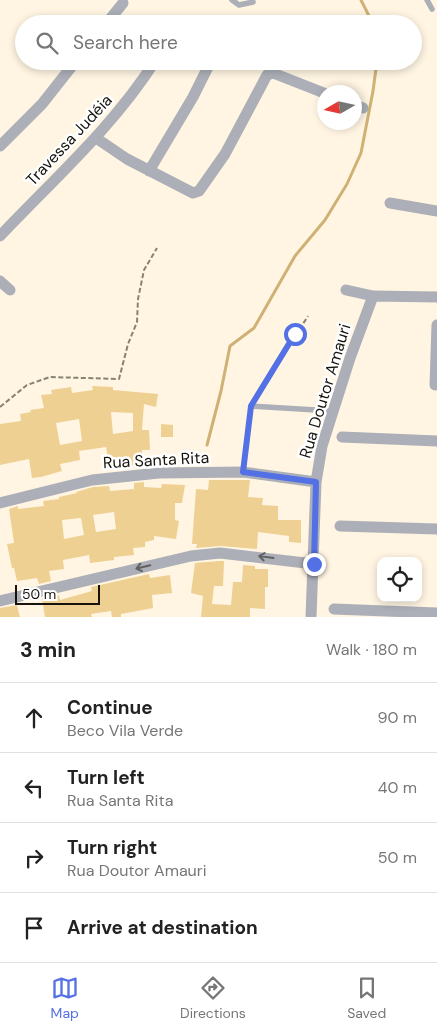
<!DOCTYPE html>
<html lang="en">
<head>
<meta charset="utf-8">
<style>
	:root { --surface:#fff; --page:#f2f2f2; --text:#222; --muted:#767676; --line:#e0e0e0; --accent:#5370e5 }
	body { margin:0; font-family:"DM Sans",sans-serif; background:var(--page); color:var(--text) }
	.controls { position:absolute; right:15px; bottom:15px; display:grid; overflow:hidden; border-radius:10px; box-shadow:0 2px 8px #0003 }
	.controls button { width:45px; height:45px; display:grid; place-items:center; padding:0; border:0; border-bottom:1px solid var(--line); background:var(--surface); color:var(--text); font:25px sans-serif }
	.compass { position:absolute; left:317px; top:85px; width:45px; height:45px; border-radius:50%; background:var(--surface); box-shadow:0 2px 8px #0003; rotate:261deg }
	.scale { position:absolute; left:15px; bottom:12px; width:85px; box-sizing:border-box; padding-left:5px; border:2px solid #16130c; border-top:0; font-size:14px; line-height:18px; white-space:nowrap; color:#16130c; -webkit-text-stroke:4px #fff; paint-order:stroke }
	.stop { position:absolute; width:15px; height:15px; margin:-11px; border:4px solid #5370e5; border-radius:50%; background:#fff }
	.stop.end { background:#5370e5; border-color:#fff; box-shadow:0 1px 5px #0008 }
	.list { margin:0; padding:0; list-style:none }
	h2 { display:flex; justify-content:space-between; align-items:center; height:65px; margin:0; padding:0 20px; font-size:21px }
	h2 small { font-size:16px; font-weight:400; color:var(--muted) }
	.list li { display:grid; grid-template-columns:32px 1fr auto; gap:15px; align-items:center; box-sizing:border-box; height:70px; padding:0 20px; border-top:1px solid var(--line) }
	.list b { display:block; font-size:19px; white-space:nowrap }
	.list p { margin:0; font-size:16px; white-space:nowrap; color:var(--muted) }
	.list em { font-size:16px; font-style:normal; color:var(--muted) }
	.icon { flex:none; width:28px; height:28px; fill:none; stroke:currentColor; stroke-width:2; stroke-linecap:round; stroke-linejoin:round }
	.map { position:relative; flex:none; width:437px; height:617px; overflow:hidden }
	.search { position:absolute; background:var(--surface); box-shadow:0 2px 8px #0003; left:15px; right:15px; top:15px; height:55px; display:flex; align-items:center; gap:12px; box-sizing:border-box; padding:0 18px; border-radius:28px; color:var(--muted); font-size:19px }
	.sheet { height:345px; background:var(--surface) }
	nav { display:flex; justify-content:space-around; align-items:center; box-sizing:border-box; height:70px; border-top:1px solid var(--line); background:var(--surface); font-size:14px; color:var(--muted) }
	nav a { display:grid; justify-items:center; gap:2px }
	nav .on { color:var(--accent) }
	.map>svg:first-child { display:block }
	.lines { fill:none; stroke-linecap:round; stroke-linejoin:round }
	.stream { stroke:#cfb175; stroke-width:3 }
	.building { fill:#efd093; fill-rule:evenodd }
	.path { stroke:#888275; stroke-width:2; stroke-dasharray:5 2.5; stroke-linecap:butt }
	.service { stroke:#acafb7; stroke-width:5.5 }
	.minor { stroke:#acafb7; stroke-width:11 }
	.oneway { stroke:#616162 }
	.route { stroke:#5370e5; stroke-width:6 }
	.labels { text-anchor:middle; dominant-baseline:central; stroke-width:5; stroke-linejoin:round; paint-order:stroke }
	.street-label { font-size:16px; fill:#16130c; stroke:#fff }
</style>
</head>
<body>
<div class="map">
<svg width="437" height="617" viewBox="0 0 437 617">
	<rect width="100%" height="100%" fill="#fff5e2"/>
	<g class="lines">
		<path class="stream" d="M361,0L370,18L371,24
			M207,445L221,391L230,346L254,328L295,256L325,220L347,184L361,153L373,91L377,61"/>
	</g>
	<path class="building" d="M92,386L113,387V390L158,394L156,407L144,404L142,430H149L150,450H142L143,467L134,468V465L120,467V464L109,465L106,447L79,451L80,460L60,464L62,471L41,477L32,478L29,459L0,465V424L21,421L20,414L31,412L30,410L44,408L41,395L52,394L51,390L71,387L72,393L93,390ZM111,412L133,413V431L113,434ZM79,419L82,441L60,445L56,423Z
		M161,424L173,425V437H161Z
		M209,480H250L248,497L263,498L262,505L278,506V520H301V543L289,542V536L258,532L257,549L221,546L196,548L197,544H192L196,489L208,490Z
		M144,482V487L161,488L162,484L185,485L182,503H175V520L179,521L176,539L154,536V540L145,542V547L133,548L134,555L114,557V560L90,563L89,555L63,560L64,569L49,571L51,581L39,584L37,578L17,581L14,568H12L7,544L14,543L9,509L18,506V509L44,506L43,501L59,499V497L77,493L76,492L93,487L109,486L110,491L134,489V483ZM114,512L116,529L96,532L93,515ZM81,518L84,535L64,539L62,520Z
		M220,561H224L223,586H214L212,604L231,605L233,582H242L243,565L255,566V569H268V587H265V609L250,608V617H201L203,596L191,593L195,563Z
		M149,574L150,578L170,575L172,593L152,595L153,608L121,614V617H112L111,611L91,614L92,617H45L42,599L59,595L60,600L92,591L91,587Z
		M17,605L20,617H0V608Z"/>
	<g class="lines">
		<path class="path" d="M255,399L308,316
			M0,407L27,385L50,377L119,379L128,344L137,322L138,299L144,270L157,248
			M245,460L249,415"/>
		<path class="service" d="M232,0L239,5L253,2
			M427,0L432,9
			M251,406L333,411"/>
		<path class="minor" d="M106,24L123,3
			M354,105L363,108
			M96,138L127,159L193,193L199,191L225,154L267,75L273,73L324,93
			M0,146L42,104L76,61
			M149,171L193,97L211,61
			M390,203L437,211
			M0,236C54,179 113,127 155,61
			M0,281L10,290
			M346,290L373,296L437,297
			M435,385L437,325
			M342,437L437,441
			M0,503L92,480L159,473L243,472L316,482
			M340,526L437,529
			M0,601L191,556L220,553L314,564
			M334,609L437,613
			M311,617L316,482L322,446L350,358L373,296"/>
	</g>
	<defs><path id="oneway-shaft" d="M-6 0H5M1.5-3L5.5 0L1.5 3" fill="none" stroke-width="1.6" stroke-linecap="round" stroke-linejoin="round" transform="scale(1.25)"/></defs>
	<g class="oneway">
		<use href="#oneway-shaft" transform="translate(266 557) rotate(-172)"/>
		<use href="#oneway-shaft" transform="translate(143 567) rotate(167)"/>
	</g>
	<g class="lines">
		<path class="route" d="M295,334L251,406L243,472L316,482L314,564"/>
	</g>
	<g class="labels">
		<g class="street-label">
			<text transform="translate(69 140) rotate(-47)">Travessa Judéia</text>
			<text transform="translate(325 391) rotate(-73)">Rua Doutor Amauri</text>
			<text transform="translate(156 460) rotate(-3)">Rua Santa Rita</text>
		</g>
	</g>
</svg>
<div class="controls">
<button><svg class="icon" aria-label="locate" viewBox="0 0 24 24"><circle cx="12" cy="12" r="6"/><path d="M12 2v4M12 18v4M2 12h4M18 12h4"/></svg></button>
</div>
<svg class="compass" viewBox="-18 -18 36 36"><path d="M0-13l5 13h-10z" fill="#e53935"/><path d="M0 13l5-13h-10z" fill="#767676"/></svg>
<div class="scale">50 m</div>
<div class="stop" style="left:295px;top:334px"></div>
<div class="stop end" style="left:314px;top:564px"></div>
<div class="search"><svg class="icon" aria-label="search" viewBox="0 0 24 24"><circle cx="10" cy="10" r="6"/><path d="M15 15l6 6"/></svg>Search here</div>
</div>
<section class="sheet">
<h2>3 min<small>Walk · 180 m</small></h2>
<ul class="list">
<li><svg class="icon" aria-label="ahead" viewBox="0 0 24 24"><path d="M12 20V5M6 11l6-6 6 6"/></svg><div><b>Continue</b><p>Beco Vila Verde</p></div><em>90 m</em></li>
<li><svg class="icon" aria-label="left" viewBox="0 0 24 24"><path d="M17 20v-9H6M10 6l-5 5 5 5"/></svg><div><b>Turn left</b><p>Rua Santa Rita</p></div><em>40 m</em></li>
<li><svg class="icon" aria-label="right" viewBox="0 0 24 24"><path d="M7 20v-9h11M14 6l5 5-5 5"/></svg><div><b>Turn right</b><p>Rua Doutor Amauri</p></div><em>50 m</em></li>
<li><svg class="icon" aria-label="arrive" viewBox="0 0 24 24"><path d="M6 21V4h12l-3 4 3 4H6"/></svg><div><b>Arrive at destination</b></div></li>
</ul>
</section>
<nav>
<a class="on"><svg class="icon" aria-label="map" viewBox="0 0 24 24"><path d="M3 6l6-2 6 2 6-2v14l-6 2-6-2-6 2zM9 4v14M15 6v14"/></svg>Map</a>
<a><svg class="icon" aria-label="directions" viewBox="0 0 24 24"><path d="M12 3l9 9-9 9-9-9zM9 14v-3h6M13 9l2 2-2 2"/></svg>Directions</a>
<a><svg class="icon" aria-label="saved" viewBox="0 0 24 24"><path d="M7 4h10v16l-5-4-5 4z"/></svg>Saved</a>
</nav>
</body>
</html>
